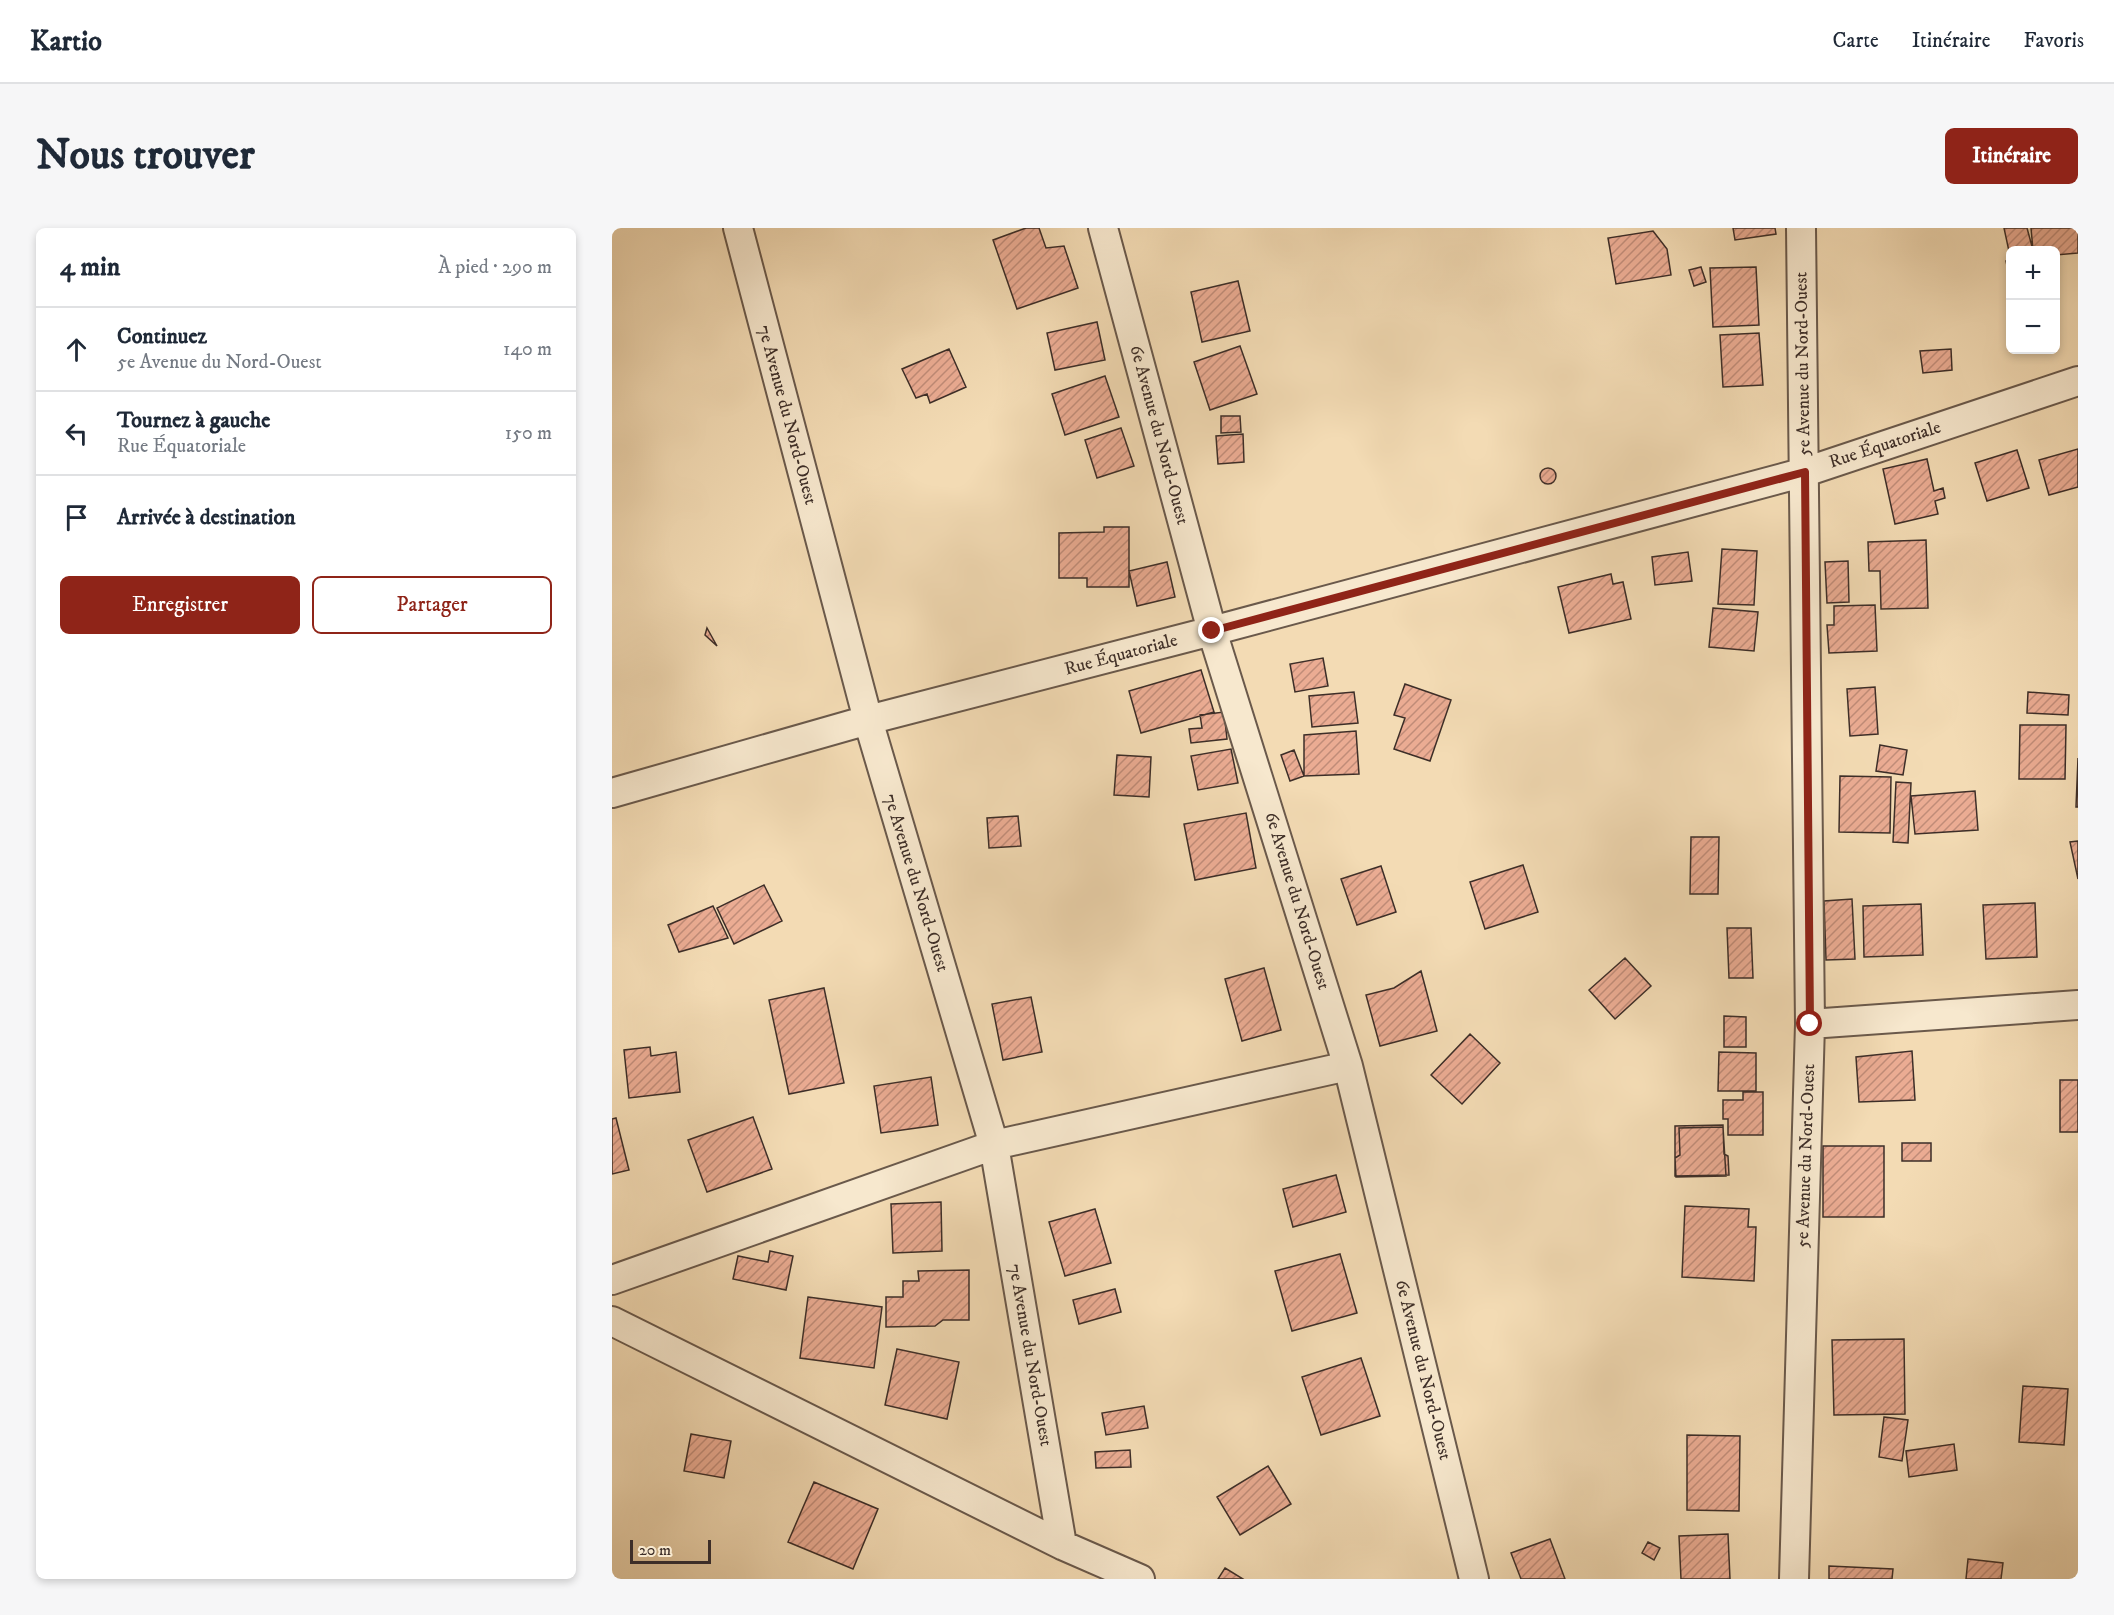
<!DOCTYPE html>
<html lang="fr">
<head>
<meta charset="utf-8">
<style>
	:root { --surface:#fff; --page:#f6f6f7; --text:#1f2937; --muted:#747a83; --line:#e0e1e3; --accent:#8f2418 }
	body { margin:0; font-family:"IM FELL DW Pica",serif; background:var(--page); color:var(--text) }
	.controls { position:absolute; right:18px; top:18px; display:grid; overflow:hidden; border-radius:9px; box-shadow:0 3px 9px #0003 }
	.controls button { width:54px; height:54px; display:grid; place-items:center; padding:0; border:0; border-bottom:2px solid var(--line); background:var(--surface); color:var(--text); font:30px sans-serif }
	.scale { position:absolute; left:18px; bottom:15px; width:81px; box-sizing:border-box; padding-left:6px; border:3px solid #3d2e28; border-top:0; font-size:16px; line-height:21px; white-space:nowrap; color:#3d2e28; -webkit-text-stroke:4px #f7e8ce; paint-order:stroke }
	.stop { position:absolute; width:18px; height:18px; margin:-14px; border:4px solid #8f2418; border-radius:50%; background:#fff }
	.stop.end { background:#8f2418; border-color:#fff; box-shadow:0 2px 6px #0008 }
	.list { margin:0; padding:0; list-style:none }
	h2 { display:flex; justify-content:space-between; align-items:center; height:78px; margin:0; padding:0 24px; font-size:26px }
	h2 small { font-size:20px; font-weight:400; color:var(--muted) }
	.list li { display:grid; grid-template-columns:39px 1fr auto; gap:18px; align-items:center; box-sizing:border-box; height:84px; padding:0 24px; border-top:2px solid var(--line) }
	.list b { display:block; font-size:22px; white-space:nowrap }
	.list p { margin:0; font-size:20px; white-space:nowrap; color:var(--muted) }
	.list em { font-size:20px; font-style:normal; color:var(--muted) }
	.actions { display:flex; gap:12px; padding:18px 24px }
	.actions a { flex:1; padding:14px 0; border:2px solid var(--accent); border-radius:9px; text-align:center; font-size:21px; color:var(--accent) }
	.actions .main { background:var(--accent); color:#fff }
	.icon { flex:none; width:33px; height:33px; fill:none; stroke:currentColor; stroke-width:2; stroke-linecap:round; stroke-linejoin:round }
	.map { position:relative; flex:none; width:1466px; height:1351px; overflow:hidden; border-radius:9px }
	header { display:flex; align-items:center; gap:36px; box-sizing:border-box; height:84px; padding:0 30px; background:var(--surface); border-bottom:2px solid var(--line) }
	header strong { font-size:28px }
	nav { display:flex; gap:33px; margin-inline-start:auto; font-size:21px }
	.intro { display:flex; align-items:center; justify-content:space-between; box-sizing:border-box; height:144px; padding:0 36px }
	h1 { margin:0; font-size:42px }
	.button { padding:15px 27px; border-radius:9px; background:var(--accent); color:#fff; font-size:21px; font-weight:700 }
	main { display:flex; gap:36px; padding:0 36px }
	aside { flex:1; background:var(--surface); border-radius:9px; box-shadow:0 3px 9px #0003 }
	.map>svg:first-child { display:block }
	.building { fill:url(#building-hatch); stroke:#3d2e28; stroke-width:1.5 }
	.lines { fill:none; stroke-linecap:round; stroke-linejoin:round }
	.street-casing { stroke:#6a594b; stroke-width:32 }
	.street { stroke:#f7e8ce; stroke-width:28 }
	.route { stroke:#8f2418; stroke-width:8 }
	.labels { text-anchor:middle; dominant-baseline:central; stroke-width:4.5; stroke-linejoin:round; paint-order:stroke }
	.street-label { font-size:18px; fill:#3d2e28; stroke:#f7e8ce }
</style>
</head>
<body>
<header>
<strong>Kartio</strong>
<nav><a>Carte</a><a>Itinéraire</a><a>Favoris</a></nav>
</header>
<div class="intro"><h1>Nous trouver</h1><a class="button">Itinéraire</a></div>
<main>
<aside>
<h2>4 min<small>À pied · 290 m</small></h2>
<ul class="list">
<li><svg class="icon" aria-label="ahead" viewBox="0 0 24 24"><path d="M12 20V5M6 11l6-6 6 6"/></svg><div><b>Continuez</b><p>5e Avenue du Nord-Ouest</p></div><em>140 m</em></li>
<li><svg class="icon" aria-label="left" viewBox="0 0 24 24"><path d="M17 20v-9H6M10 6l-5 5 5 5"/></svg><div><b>Tournez à gauche</b><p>Rue Équatoriale</p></div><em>150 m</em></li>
<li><svg class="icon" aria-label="arrive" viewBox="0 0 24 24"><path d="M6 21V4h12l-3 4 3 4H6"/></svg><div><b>Arrivée à destination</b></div></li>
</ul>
<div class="actions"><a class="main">Enregistrer</a><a>Partager</a></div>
</aside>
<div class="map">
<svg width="1466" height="1351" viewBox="0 0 1466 1351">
	<defs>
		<pattern id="building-hatch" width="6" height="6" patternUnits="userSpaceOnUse" patternTransform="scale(1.5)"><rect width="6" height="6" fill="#ebac93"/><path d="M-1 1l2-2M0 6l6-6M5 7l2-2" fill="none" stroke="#c08c78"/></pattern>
	</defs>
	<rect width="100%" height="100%" fill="#f3dbb4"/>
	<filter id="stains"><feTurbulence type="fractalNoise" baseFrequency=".00333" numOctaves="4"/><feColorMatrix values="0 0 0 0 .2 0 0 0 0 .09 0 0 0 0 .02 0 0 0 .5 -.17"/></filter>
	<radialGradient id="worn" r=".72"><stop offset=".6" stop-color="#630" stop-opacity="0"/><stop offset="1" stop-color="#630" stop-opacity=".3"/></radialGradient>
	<path class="building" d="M414,0H427L434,20L452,18L466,60L405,81L381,12Z
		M1121,0H1163L1164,6L1123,12Z
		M1392,0H1415L1421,22H1398V28Z
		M1419,0H1466V25L1444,27V22H1421Z
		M1041,3L1055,21L1059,47L1004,56L996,10Z
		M1398,31V52L1394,33Z
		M1089,39L1094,54L1082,58L1077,42Z
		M1144,39L1147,97L1101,99L1098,40Z
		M626,53L638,103L590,114L579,64Z
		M485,94L493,132L443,142L435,105Z
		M1147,105L1151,157L1111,159L1108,107Z
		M628,118L645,166L598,182L582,134Z
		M337,121L354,159L318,175L315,166L304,170L290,141Z
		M1339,121L1340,142L1311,145L1308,123Z
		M493,148L507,189L453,207L440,166Z
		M609,188H628L629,204L609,205Z
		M509,200L522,238L485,250L473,212Z
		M631,206L632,234L606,236L604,208Z
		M1466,221V259L1437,267L1427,232Z
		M1405,222L1417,260L1375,273L1363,235Z
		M1315,231L1322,263L1331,260L1333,270L1323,273L1326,286L1283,296L1271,241Z
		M928 248a8 8 0 1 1 16 0a8 8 0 1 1-16 0Z
		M492,299H517V359H475V350H447V305L492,304Z
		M1314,312L1316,380L1269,381L1268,343H1257L1256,314Z
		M1110,321L1145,323L1142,377L1106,376Z
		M1076,324L1080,353L1043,357L1040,329Z
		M1236,333L1237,374L1215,375L1213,334Z
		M555,334L563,369L525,378L517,343Z
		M999,346L1001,356L1011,354L1019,391L957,405L946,359Z
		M1263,377L1265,423L1217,425L1215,397H1222V378Z
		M1101,380L1146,384L1142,423L1097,419Z
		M95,400L105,418L93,407Z
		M711,430L716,458L683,464L678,436Z
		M589,442L602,484L529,505L517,463Z
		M793,456L839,472L818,533L782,521L793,490L782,487Z
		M1263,459L1266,506L1238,508L1235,461Z
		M742,464L746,495L700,499L697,468Z
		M1416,464L1457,467L1456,487L1415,485Z
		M612,484L615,511L579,515L577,501L590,500L588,487Z
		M1408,497H1454L1453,551H1407Z
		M744,503L747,546L692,548V507Z
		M1268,517L1295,522L1291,547L1264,543Z
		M619,521L626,555L586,562L579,528Z
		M682,522L692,548L678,553L669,527Z
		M505,527L539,529L537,569L502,567Z
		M1466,530V579H1464Z
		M1228,548L1279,549L1278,605L1227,604Z
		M1284,554L1299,555L1296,615L1281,614Z
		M1363,563L1366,602L1303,606L1299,568Z
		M634,585L644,640L583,652L572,596Z
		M406,588L409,618L377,620L375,590Z
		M1079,609H1107L1106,666H1078Z
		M1466,613V651L1458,614Z
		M911,637L926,684L873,701L858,654Z
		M769,638L784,684L745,697L729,651Z
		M152,657L170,693L122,716L105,680Z
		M1240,671L1243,731L1214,732L1212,673Z
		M1423,675L1425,729L1374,731L1371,677Z
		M1309,676L1311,727L1252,729L1251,678Z
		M101,678L116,710L67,724L56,697Z
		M1115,700H1139L1141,750H1117Z
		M1013,730L1039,758L1003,791L977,762Z
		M652,740L669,802L630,813L613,751Z
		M809,743L825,803L768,818L754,767L782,760Z
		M212,760L232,855L177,866L157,772Z
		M419,769L430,824L391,832L380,776Z
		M1112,788L1134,789V819H1112Z
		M858,806L888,835L850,876L819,847Z
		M38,819L39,828L64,824L68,864L17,870L12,822Z
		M1300,823L1303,872L1247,874L1244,829Z
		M1107,824L1144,825V863H1106Z
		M319,849L326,897L269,905L262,858Z
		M1448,852H1466V904H1448Z
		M1131,864H1151V907H1116V891H1111V872H1131Z
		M141,889L160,941L95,964L76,912Z
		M4,890L17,942L0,946V891Z
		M1111,897L1112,926L1116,928L1117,947L1063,948V898Z
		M1111,899L1114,948L1064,949L1063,930L1068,927L1067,900Z
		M1290,915H1319V933H1290Z
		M1211,918H1272V989H1211Z
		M724,947L734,984L681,999L671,961Z
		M329,974L330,1023L281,1025L279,976Z
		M1073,978L1137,981L1136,999H1144L1142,1053L1070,1049Z
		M483,981L499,1035L453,1048L437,994Z
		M158,1023L181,1028L174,1062L121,1051L126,1028L156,1034Z
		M728,1026L745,1085L680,1103L663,1043Z
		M357,1042V1092H331L323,1098L274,1099V1069H291V1053H307L306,1043Z
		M503,1061L509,1084L467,1096L461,1072Z
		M196,1069L270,1079L262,1140L188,1130Z
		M1292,1111L1293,1186L1222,1187L1220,1112Z
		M285,1121L347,1134L335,1191L273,1177Z
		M749,1130L768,1188L709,1207L690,1149Z
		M1411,1158L1456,1161L1452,1217L1407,1214Z
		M532,1178L536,1200L494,1207L490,1185Z
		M1272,1189L1296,1192L1290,1233L1267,1229Z
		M79,1206L119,1213L112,1250L72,1243Z
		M1075,1207L1128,1208L1127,1283L1075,1282Z
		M1342,1216L1345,1242L1297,1249L1294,1223Z
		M518,1222L519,1239L484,1240L483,1224Z
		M656,1238L679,1276L628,1307L605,1269Z
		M202,1254L266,1281L241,1341L176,1314Z
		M1116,1306L1118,1351H1069L1067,1308Z
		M938,1311L953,1351H909L899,1325Z
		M1036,1314L1048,1320L1042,1332L1030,1325Z
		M1356,1331L1391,1335L1389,1351H1354Z
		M1217,1338L1281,1341L1280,1351H1217Z
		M613,1340L631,1351H606Z"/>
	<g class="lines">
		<defs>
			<path id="street" d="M126,0L256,492L382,917L450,1317
				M491,0L600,403L736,838L862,1351
				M0,565L256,492L600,403L1193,244L1466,153
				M1198,796L1466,777
				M0,1052L382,917L736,838
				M0,1093L450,1317L528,1351
				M1182,1351L1198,796L1189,0"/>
		</defs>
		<use href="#street" class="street-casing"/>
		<use href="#street" class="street"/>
	</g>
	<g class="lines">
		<path class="route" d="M600,403L1193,244L1198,796"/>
	</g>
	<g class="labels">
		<g class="street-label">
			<text transform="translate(1191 136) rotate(-91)">5e Avenue du Nord-Ouest</text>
			<text transform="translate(175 187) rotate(75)">7e Avenue du Nord-Ouest</text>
			<text transform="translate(547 207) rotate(75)">6e Avenue du Nord-Ouest</text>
			<text transform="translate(1273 217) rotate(-18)">Rue Équatoriale</text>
			<text transform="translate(509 427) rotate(-15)">Rue Équatoriale</text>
			<text transform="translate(304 655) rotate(73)">7e Avenue du Nord-Ouest</text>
			<text transform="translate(685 673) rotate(73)">6e Avenue du Nord-Ouest</text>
			<text transform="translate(1194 928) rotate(-88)">5e Avenue du Nord-Ouest</text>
			<text transform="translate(418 1127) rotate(80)">7e Avenue du Nord-Ouest</text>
			<text transform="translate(811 1142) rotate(76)">6e Avenue du Nord-Ouest</text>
		</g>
	</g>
	<rect width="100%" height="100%" filter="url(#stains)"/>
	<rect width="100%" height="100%" fill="url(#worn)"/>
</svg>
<div class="controls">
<button>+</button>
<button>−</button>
</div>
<div class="scale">20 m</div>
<div class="stop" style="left:1198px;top:796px"></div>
<div class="stop end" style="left:600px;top:403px"></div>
</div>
</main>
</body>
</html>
